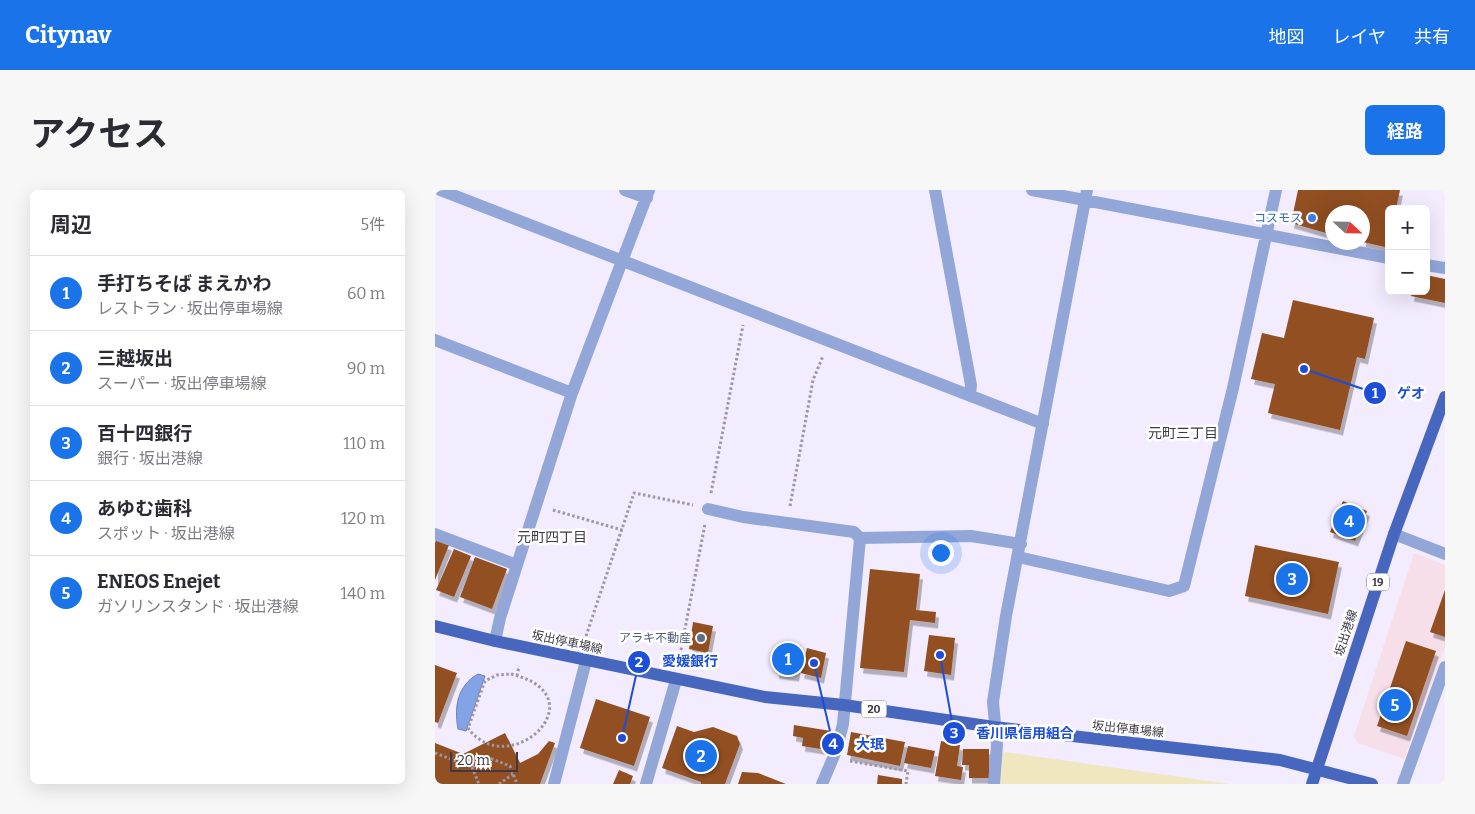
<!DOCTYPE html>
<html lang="ja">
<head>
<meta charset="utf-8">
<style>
	:root { --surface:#fff; --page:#f7f7f7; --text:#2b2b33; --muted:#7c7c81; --line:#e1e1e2; --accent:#1a73e8 }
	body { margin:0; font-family:Bitter,"Noto Sans JP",serif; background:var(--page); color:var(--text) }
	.controls { position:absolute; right:15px; top:15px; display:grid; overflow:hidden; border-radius:8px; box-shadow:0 5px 20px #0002 }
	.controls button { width:45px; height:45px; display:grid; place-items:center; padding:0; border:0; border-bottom:1px solid var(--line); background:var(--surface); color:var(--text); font:25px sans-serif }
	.compass { position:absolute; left:890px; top:15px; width:45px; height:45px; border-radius:50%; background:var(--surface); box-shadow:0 5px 20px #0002; rotate:112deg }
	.scale { position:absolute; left:15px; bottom:12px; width:68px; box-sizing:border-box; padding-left:5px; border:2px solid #3d3945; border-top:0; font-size:14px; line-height:18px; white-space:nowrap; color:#3d3945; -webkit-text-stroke:4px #fff; paint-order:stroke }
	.you { position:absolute; left:505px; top:362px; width:18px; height:18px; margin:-12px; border:4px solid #fff; border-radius:50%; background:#1a73e8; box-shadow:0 0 0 8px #1a73e833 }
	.badge { display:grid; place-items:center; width:32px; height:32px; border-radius:50%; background:var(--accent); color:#fff; font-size:16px; font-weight:700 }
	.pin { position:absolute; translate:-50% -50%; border:2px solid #fff; box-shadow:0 1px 5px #0006 }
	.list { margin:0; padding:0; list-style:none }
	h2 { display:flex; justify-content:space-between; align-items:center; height:65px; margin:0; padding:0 20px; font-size:21px }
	h2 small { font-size:16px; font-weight:400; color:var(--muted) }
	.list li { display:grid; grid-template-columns:32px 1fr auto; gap:15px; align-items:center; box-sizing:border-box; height:75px; padding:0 20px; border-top:1px solid var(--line) }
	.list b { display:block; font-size:19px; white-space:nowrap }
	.list p { margin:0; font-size:16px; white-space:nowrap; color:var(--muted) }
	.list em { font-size:16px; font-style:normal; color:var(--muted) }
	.map { position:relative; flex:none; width:1010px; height:594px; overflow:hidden; border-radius:8px }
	header { display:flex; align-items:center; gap:30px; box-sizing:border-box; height:70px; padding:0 25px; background:var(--accent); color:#fff }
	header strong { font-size:24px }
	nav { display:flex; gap:28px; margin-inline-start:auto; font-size:18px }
	.intro { display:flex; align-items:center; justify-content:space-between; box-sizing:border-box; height:120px; padding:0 30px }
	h1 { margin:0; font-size:35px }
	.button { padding:12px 22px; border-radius:8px; background:var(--accent); color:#fff; font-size:18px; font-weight:700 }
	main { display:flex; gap:30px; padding:0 30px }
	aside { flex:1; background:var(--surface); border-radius:8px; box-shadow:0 5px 20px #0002 }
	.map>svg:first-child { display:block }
	.commercial { fill:#f7dfe9 }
	.sand { fill:#f0e7c1 }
	.water { fill:#83a3e7; stroke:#6e83b6 }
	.building { fill:#914f20; filter:url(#shadow) }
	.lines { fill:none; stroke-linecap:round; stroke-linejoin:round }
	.path { stroke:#9c96a6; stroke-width:3; stroke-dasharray:2.5 2.5; stroke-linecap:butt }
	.minor { stroke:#92a7d8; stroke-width:12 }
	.major { stroke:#4766bd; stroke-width:12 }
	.shop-dot { fill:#3f7fe0; stroke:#fff; stroke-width:2 }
	.service-dot { fill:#5c6f8a; stroke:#fff; stroke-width:2 }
	.labels { text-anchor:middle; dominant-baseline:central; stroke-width:5; stroke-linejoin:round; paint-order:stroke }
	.shield { fill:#fff; stroke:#77747d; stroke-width:1 }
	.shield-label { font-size:11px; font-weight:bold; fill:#3d3945 }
	.shop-label { font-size:12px; fill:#366cbe; stroke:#fff; text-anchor:end }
	.street-label { font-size:12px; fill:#3d3945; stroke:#fff }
	.service-label { font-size:12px; fill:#4e5e75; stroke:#fff; text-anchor:end }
	.neighbourhood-label { font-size:14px; fill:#3d3945; stroke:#fff }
	.leader { fill:none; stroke:#1d4ed8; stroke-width:2 }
	.callout-dot { fill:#1d4ed8; stroke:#fff; stroke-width:2 }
	.mark-label { font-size:15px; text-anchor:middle; font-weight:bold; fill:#fff }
	.callout-label { font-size:14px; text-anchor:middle; font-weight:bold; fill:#1d4ed8; stroke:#fff; stroke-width:5; stroke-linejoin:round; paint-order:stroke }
</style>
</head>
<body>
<header>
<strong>Citynav</strong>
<nav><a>地図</a><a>レイヤ</a><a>共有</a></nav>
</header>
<div class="intro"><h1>アクセス</h1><a class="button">経路</a></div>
<main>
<aside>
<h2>周辺<small>5件</small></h2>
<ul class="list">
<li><span class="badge">1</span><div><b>手打ちそば まえかわ</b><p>レストラン · 坂出停車場線</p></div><em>60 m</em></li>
<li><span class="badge">2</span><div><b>三越坂出</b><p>スーパー · 坂出停車場線</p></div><em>90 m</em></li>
<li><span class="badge">3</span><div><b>百十四銀行</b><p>銀行 · 坂出港線</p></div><em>110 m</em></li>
<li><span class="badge">4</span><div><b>あゆむ歯科</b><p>スポット · 坂出港線</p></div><em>120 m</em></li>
<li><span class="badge">5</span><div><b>ENEOS Enejet</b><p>ガソリンスタンド · 坂出港線</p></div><em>140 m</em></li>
</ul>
</aside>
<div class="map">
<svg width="1010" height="594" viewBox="0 0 1010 594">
	<defs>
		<filter id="shadow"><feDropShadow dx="3" dy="5.5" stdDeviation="0" flood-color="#0004"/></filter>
	</defs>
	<rect width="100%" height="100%" fill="#f3ecff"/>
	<path class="commercial" d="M979,363L1010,375V458L969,569L923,553L919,546Z"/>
	<path class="sand" d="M570,562L795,594H565L566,565Z"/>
	<path class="water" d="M43,484L50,486L31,541L23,539C19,517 22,496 43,484Z"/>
	<path class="building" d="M863,0H965L961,19H954V58L928,52V22H898V45L856,33Z
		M991,85L1010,89V113L976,106L977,101H991Z
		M858,110L939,128L930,169L922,167L905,240L833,223L840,194L816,189L827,143L849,148Z
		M908,311L932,321L920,351L895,342Z
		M1,350L14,355L0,390V353Z
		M820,355L904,372L893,424L810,406Z
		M19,359L36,366L19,407L1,400Z
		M40,367L72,379L57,419L25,407Z
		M435,379L485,384L481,420L501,422L500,433L475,430L469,482L425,478Z
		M1010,400V447L995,442Z
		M258,432L278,436L273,463L254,459Z
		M494,445L520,448L516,485L489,481Z
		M971,451L1001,461L972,546L942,536Z
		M346,452L366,456L361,486L341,483Z
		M372,458L391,463L386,488L366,483Z
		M0,475L22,483L3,533L0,532Z
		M161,509L215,527L199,576L145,558Z
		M359,535L396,541L392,560L367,556L368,548L358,546Z
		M242,536L259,542L278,537L302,546L305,554L290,594H266V592L227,578Z
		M416,542L470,552L465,576L412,565Z
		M70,543L85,573L103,564L114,551L120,553L105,594H0V553L28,564Z
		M506,551L525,555L522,576L528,577L526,590L500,586Z
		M473,556L500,561L496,578L469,573Z
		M528,559H554V588H534V575H527Z
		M184,580L198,586L195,594H178Z
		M307,582L323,583L351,594H303Z
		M443,585L467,589V594H442Z"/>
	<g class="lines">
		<path class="path" d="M276,303L308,135
			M355,316L378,190L388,166
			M118,320L187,340
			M151,446L199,303L258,315
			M245,465L270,334
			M76,484C167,506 74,594 33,538L50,491L62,485Z
			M82,486L84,476
			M0,563L37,577L57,569L75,576L82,594
			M415,571L473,581L471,594
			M37,577L44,594
			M64,594L78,584"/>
		<path class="minor" d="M5,0L608,234
			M190,0L212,8
			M500,0L536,195L535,205
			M597,0L954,68
			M991,75L1010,78
			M0,150L137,203
			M273,319L308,327L419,342L425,348L536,346L586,354
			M0,344L82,375
			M959,344L1010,364
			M583,367L734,401L749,396L798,198L841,0
			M60,451L65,428L137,203L214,0
			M119,594L151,471
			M211,594L241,490
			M387,594L401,561L408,534L425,348
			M559,594L562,555L558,512L571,426L652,0
			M968,594L1010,477"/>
		<path class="major" d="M0,436L60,451L330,507L409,515L559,537L845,570L937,594
			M877,594L959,344L1010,207"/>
	</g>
	<circle class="shop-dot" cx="877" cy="28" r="5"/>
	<circle class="service-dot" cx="266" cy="448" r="5"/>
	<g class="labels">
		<g class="shield">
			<rect x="932" y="383.5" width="22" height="17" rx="4"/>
			<rect x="426.5" y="510.5" width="25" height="17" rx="4"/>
		</g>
		<g class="shield-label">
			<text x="943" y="392">19</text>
			<text x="439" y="519">20</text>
		</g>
		<g class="shop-label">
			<text x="867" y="28">コスモス</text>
		</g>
		<g class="street-label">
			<text transform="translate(911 443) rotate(-72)">坂出港線</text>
			<text transform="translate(132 452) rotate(12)">坂出停車場線</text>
			<text transform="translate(693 539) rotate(6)">坂出停車場線</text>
		</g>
		<g class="service-label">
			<text x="256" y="448">アラキ不動産</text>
		</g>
		<g class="neighbourhood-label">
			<text x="748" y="243">元町三丁目</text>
			<text x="117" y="347">元町四丁目</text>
		</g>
	</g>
	<path class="leader" d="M869 179L940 203M187 548L204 472M505 465L519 543M379 473L398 554"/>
	<g class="callout-dot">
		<circle cx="869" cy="179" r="5"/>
		<circle cx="187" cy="548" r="5"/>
		<circle cx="505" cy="465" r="5"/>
		<circle cx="379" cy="473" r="5"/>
		<circle cx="940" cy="203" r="12"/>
		<circle cx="204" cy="472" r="12"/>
		<circle cx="519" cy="543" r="12"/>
		<circle cx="398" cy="554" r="12"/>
	</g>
	<g class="mark-label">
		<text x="940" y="208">1</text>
		<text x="204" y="477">2</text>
		<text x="519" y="548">3</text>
		<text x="398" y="559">4</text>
	</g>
	<g class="callout-label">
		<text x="976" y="208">ゲオ</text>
		<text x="255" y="476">愛媛銀行</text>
		<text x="590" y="548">香川県信用組合</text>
		<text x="435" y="559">大珉</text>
	</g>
</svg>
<div class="controls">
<button>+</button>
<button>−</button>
</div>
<svg class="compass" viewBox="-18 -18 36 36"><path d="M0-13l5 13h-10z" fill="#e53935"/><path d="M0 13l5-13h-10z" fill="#7c7c81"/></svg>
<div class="scale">20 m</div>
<div class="you"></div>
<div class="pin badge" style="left:353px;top:469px">1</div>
<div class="pin badge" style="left:266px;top:566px">2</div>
<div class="pin badge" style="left:857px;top:389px">3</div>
<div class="pin badge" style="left:914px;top:331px">4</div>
<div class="pin badge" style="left:960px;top:515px">5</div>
</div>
</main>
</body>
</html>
